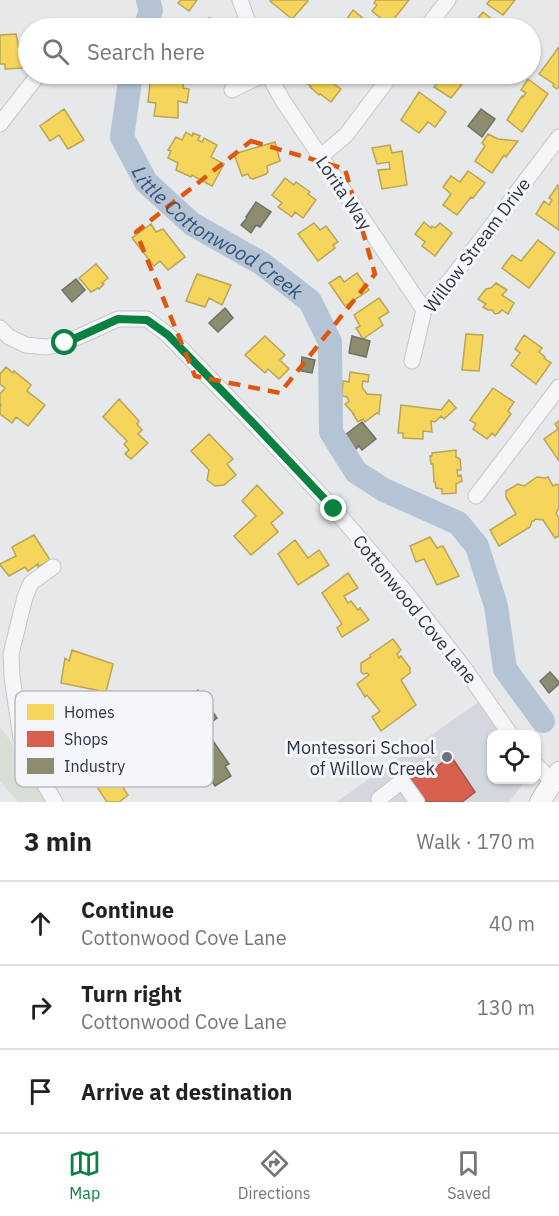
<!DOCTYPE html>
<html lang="en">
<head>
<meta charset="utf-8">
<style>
	:root { --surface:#fff; --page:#f2f2f2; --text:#222; --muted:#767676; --line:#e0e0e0; --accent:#0b8043 }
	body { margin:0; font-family:"IBM Plex Sans",sans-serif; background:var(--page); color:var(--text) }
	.controls { position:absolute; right:18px; bottom:18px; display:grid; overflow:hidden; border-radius:12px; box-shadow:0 2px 4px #0004 }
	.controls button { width:54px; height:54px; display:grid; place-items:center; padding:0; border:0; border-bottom:2px solid var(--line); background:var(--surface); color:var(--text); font:30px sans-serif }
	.stop { position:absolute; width:18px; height:18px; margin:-14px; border:4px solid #0b8043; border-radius:50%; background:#fff }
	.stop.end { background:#0b8043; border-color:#fff; box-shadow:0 2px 6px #0008 }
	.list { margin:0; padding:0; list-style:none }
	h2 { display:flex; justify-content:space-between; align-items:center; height:78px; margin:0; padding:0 24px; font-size:26px }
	h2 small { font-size:20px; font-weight:400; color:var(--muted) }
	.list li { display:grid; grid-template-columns:39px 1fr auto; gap:18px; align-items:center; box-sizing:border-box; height:84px; padding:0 24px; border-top:2px solid var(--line) }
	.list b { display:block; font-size:22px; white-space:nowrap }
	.list p { margin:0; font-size:20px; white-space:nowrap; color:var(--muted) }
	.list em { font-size:20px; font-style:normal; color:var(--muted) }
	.icon { flex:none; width:33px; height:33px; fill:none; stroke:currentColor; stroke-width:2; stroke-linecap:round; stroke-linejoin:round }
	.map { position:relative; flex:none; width:559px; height:802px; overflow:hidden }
	.search { position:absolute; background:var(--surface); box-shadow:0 2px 4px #0004; left:18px; right:18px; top:18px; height:66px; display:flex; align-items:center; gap:15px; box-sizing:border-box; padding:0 21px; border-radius:33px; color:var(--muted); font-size:22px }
	.sheet { height:330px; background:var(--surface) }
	nav { display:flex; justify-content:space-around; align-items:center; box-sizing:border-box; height:84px; border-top:2px solid var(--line); background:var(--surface); font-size:16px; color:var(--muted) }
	nav a { display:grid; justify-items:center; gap:3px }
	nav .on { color:var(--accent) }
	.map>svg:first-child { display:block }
	.built { fill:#d4d7dd }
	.green { fill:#d6ded6 }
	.homes { fill:#f6d55c; stroke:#b9a555; stroke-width:1.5 }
	.shops { fill:#d6604d; stroke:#a3534b; stroke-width:1.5 }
	.industry { fill:#8c8c6e; stroke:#6f7262; stroke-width:1.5 }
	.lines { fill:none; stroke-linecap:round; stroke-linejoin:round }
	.river { stroke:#b4c4d5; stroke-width:24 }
	.minor-casing { stroke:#c4c6c8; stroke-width:17 }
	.major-casing { stroke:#c2c5c8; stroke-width:22 }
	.minor { stroke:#f5f6f7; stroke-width:15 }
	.major { stroke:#f8f8f8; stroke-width:20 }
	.route { stroke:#0b8043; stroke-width:8 }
	.marked { fill:none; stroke:#df570f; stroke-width:4.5; stroke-dasharray:12 8; stroke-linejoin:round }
	.poi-dot { fill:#6c737f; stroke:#f4f6f9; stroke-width:2 }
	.labels { text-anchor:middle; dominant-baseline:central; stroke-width:6; stroke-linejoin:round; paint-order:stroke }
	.street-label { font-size:18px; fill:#2b3445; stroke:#f4f6f9 }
	.poi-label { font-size:18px; fill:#2b3445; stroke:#f4f6f9; text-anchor:end }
	.water-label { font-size:20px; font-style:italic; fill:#34527a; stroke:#f4f6f9 }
	.key { fill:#f4f6f9; stroke:#b8bcc3; stroke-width:1.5 }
	.key-label { font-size:16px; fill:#2b3445 }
</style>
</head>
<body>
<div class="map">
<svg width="559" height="802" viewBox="0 0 559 802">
	<rect width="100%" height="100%" fill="#e6e8ea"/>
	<path class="built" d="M480,701L503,734H492V780H526L509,802H336Z"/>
	<path class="green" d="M0,727L55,802H18L0,781Z"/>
	<path class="homes" d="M181,0H197L189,11L178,3Z
		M271,0H307L308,1L292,19L270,1Z
		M376,0H409L389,25L372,11L377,5L374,3Z
		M490,0H515L503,15L487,4Z
		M353,10L369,23L371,22L379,28H351L354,25L346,20Z
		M483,12L497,23L492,28H469L471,26L468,24L472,19L475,22Z
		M210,18L213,23L221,21L223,28H188L191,27V24Z
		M16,34L23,68L5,69V64H0V35Z
		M559,47V86L557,89L553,86L554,84L539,74Z
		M151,74L165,76V74L184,76L183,88L189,89L187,103L178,101V118L154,116L156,103L148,102Z
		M300,74H334L329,81L341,89L331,102L320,94L319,95L310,87L311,86L304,81L306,78Z
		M441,74H468L466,79L451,98L434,87L443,75Z
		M528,79L548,94L522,132L507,120L522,96L523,97L526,93L521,90Z
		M419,92L446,112L435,127L428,122L419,133L401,120Z
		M64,109L84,140L68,149L59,135L50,141L40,126Z
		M186,132L192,136L193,133L200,136L198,140L202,142L204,138L217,145L211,157L224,164L212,186L192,175L191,177L176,170L178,163L168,158L171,151L168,150L176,137L182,140Z
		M488,134L498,139L518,141L506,157L504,155L492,173L475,161L485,146L482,143Z
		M275,142L280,161L267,166L268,172L266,174L253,179L250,178L248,174L242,176L234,154Z
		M390,145L392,153L402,151L407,185L382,189L378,170L390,169L389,162L377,164L372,148Z
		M468,171L485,183L473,198L471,197L457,215L443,205L451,194L443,187L451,176L460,182Z
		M285,178L294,185L296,182L310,192L308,194L316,200L303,218L295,212L292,217L278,207L282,203L272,195Z
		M558,185L559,186V230L536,214L544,201L549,205L552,200L549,198Z
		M424,222L431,228L432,226L435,228L440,223L452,233L435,256L422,246L425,242L415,234Z
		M314,223L320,230L326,226L338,242L333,245L335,248L318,261L298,234Z
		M151,224L156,232L163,229L185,257L168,270L160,261L154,266L132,238Z
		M538,240L555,253L529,288L502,268L512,255L521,261Z
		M96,264L108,278L102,283L104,284L99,289L98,288L91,292L79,278Z
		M357,273L369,290L345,306L329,283L340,276L344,282Z
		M197,274L231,285L222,305L209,298L205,307L186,301Z
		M496,283L507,290L502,295L514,303L508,314L502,310L499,313L495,314L492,310H488L483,307L486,304L478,299L486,289L491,288Z
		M379,298L389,312L379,318L383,325L363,339L356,328L360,326L354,315Z
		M466,334L483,335L479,371L462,370Z
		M524,335L542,348L539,352L545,357L544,358L551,363L536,384L511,365L520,353L515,349Z
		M265,336L285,355L280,360L289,369L279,379L268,369L265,373L245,355Z
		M6,367L13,373L14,371L31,385L27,391L45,405L28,426L16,417L12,423L0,414V407L1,405L0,404V394L5,388L0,384V374Z
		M350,372L369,375L368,382L363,381L362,387L367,394L381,395L379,414L377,413L365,422L363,419L358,422L353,414H354L345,404L349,401L347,397L342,396L343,381L349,382Z
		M493,388L514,402L508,411L511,414L495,436L492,433L487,439L473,429L476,424L470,420Z
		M119,399L139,421L137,424L142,430L138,434L148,443L131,459L125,454L129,450L124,444L127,441L103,417Z
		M449,400L456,408L444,419L441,416L435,422L431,421L432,432L423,431V439L403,438V433H398L401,405L441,410Z
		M559,421V461L544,439L558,429L555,424Z
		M209,434L233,459L227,464L236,475L224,485L215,486L207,480L209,470L191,451Z
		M456,450V457L460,459L461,470H457L458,476L461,475L462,481L456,484V493L442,494V489L436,488L435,482H434L433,464H431L430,456H432V453Z
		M537,477L545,478L548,477L553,486L557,484L559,485V508L556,513L559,518V536L555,538L543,520L535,519L534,521H532L530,527L499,546L490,530L516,514L506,497V491L518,484L524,486Z
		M257,485L283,513L271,523L278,532L251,555L234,536L256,516L242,501Z
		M34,535L50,560L38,567V564L28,571L25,567L9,576L0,565V564L16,556L12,547Z
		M430,537L437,548L443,546L459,576L437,585L424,559L416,562L410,546Z
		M295,540L308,558L319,550L329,565L298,585L278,554Z
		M348,573L358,588L344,596L348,603L351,601L358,610L360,608L369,620L342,637L337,628L342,624L322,593Z
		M393,639L401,650L397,654L399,658L401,656L410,668V673L401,680L416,705L381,731L372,717L380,711L367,695L365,697L357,684L369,675L367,673L363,674L361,672V663L371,657L370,655Z
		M72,650L113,664L106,692L61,683L65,658L69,661Z
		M115,775L128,795L119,802H107L97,787Z"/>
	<path class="shops" d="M451,756L475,792L462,802H420L417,797L421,794L407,774L417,767L424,776Z"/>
	<path class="industry" d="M481,109L495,119L482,137L468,126Z
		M256,202L271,212L260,227L256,225L251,233L241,225L247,218L246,217Z
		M76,279L85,290L72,302L62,290Z
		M225,308L233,318L218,332L209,323Z
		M352,336L370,341L366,357L349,353Z
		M302,357L315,360L312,373L301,371Z
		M362,422L376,439L362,450L359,446L353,452L341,438Z
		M550,672L559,682V684L549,693L540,681Z
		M198,690L217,718L189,739L169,710Z
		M213,741L229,764L225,766L231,776L215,786L193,752Z"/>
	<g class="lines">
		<g class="river">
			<path d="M145,28L151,10L148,0"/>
			<path id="s1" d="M131,74L122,137L146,182L192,224L261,263L310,301L330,342L331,432L356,472L384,490L458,523L477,546L496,606L505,669L543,721"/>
		</g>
		<defs>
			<path id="minor" d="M240,0L250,28
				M426,28L448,0
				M268,74L283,101L424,310
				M232,90L264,74
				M0,124L38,75
				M320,157L346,135L392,74
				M0,328L9,337L26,345L46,347L65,343L118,319H147L168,335L255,425L334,509L407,594L467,672L510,734
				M412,361L424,310L451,279L559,137
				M476,496L559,387
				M53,567L31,583L25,597L11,654L12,677L21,738L35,768L55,802
				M536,765L553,782
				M381,802L379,799L402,781L417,802"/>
			<path id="major" d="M540,802L559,772"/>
		</defs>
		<use href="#minor" class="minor-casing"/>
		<use href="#major" class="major-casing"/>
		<use href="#minor" class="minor"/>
		<use href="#major" class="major"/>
	</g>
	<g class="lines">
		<path class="route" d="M65,343L118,319L147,320L168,335L255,425L334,509"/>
	</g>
	<path class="marked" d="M251,141L345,169L375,274L280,393L195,376L136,232Z"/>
	<circle class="poi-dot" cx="447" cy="757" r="6"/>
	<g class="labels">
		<g class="street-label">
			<text transform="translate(344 193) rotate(56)">Lorita Way</text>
			<text transform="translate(477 245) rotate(-53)">Willow Stream Drive</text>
			<text transform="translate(415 609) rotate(51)">Cottonwood Cove Lane</text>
		</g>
		<g class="poi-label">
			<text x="435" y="747">Montessori School<tspan x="435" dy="21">of Willow Creek</tspan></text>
		</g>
		<g class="water-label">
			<text stroke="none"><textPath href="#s1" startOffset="202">Little Cottonwood Creek</textPath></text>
		</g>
	</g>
	<rect x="15" y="691" width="198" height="96" rx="9" class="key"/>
	<rect x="27" y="704" width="27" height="16" fill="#f6d55c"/>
	<rect x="27" y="731" width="27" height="16" fill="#d6604d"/>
	<rect x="27" y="758" width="27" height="16" fill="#8c8c6e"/>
	<g class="key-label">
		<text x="64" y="718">Homes</text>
		<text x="64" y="745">Shops</text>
		<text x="64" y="772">Industry</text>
	</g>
</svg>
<div class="controls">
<button><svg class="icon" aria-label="locate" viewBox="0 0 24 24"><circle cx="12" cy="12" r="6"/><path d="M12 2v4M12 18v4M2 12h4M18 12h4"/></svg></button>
</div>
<div class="stop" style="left:65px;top:343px"></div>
<div class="stop end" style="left:334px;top:509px"></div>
<div class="search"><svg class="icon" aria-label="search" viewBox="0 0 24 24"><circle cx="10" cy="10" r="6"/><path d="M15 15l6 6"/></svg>Search here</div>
</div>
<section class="sheet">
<h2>3 min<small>Walk · 170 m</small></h2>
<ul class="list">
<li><svg class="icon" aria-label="ahead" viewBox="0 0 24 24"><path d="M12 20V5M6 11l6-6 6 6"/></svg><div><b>Continue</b><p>Cottonwood Cove Lane</p></div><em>40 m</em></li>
<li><svg class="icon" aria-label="right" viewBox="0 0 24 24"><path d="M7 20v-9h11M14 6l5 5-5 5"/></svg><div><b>Turn right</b><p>Cottonwood Cove Lane</p></div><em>130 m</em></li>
<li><svg class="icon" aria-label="arrive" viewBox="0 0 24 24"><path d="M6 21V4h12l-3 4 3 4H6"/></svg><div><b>Arrive at destination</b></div></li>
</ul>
</section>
<nav>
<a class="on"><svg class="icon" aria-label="map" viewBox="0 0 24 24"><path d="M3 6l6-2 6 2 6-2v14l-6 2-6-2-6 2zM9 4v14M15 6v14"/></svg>Map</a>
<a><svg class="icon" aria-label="directions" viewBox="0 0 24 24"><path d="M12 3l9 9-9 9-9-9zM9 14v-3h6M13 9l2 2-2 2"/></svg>Directions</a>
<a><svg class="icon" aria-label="saved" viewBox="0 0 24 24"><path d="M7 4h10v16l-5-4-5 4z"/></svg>Saved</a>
</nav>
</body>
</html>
